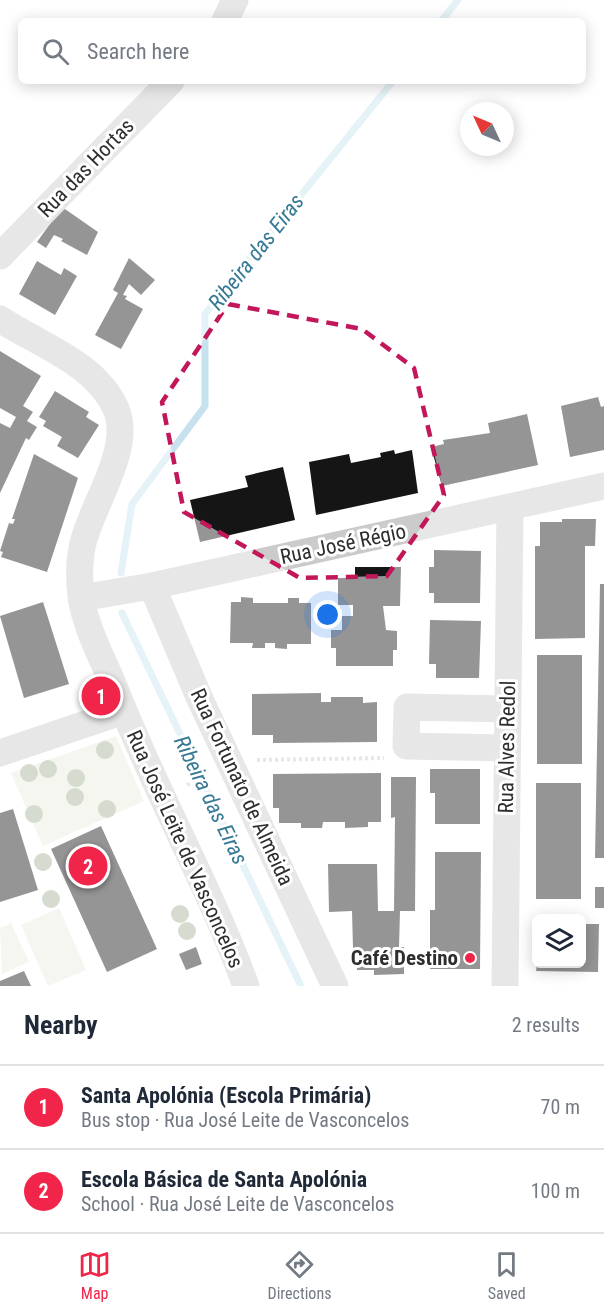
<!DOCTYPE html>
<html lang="en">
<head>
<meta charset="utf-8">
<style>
	:root { --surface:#fff; --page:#f6f6f7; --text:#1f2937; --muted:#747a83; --line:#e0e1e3; --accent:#f02549 }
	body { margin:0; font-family:"Roboto Condensed",sans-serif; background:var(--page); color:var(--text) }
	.controls { position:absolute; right:18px; bottom:18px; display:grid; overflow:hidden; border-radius:9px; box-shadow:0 3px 15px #0003 }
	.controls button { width:54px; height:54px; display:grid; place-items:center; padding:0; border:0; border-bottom:2px solid var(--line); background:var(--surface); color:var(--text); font:30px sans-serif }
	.compass { position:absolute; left:460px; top:102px; width:54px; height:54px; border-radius:50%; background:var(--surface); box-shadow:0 3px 15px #0003; rotate:314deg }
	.you { position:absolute; left:328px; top:615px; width:21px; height:21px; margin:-15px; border:4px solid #fff; border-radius:50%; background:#1a73e8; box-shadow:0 0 0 9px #1a73e833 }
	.badge { display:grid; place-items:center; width:39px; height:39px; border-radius:50%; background:var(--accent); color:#fff; font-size:20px; font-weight:700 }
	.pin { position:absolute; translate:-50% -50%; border:3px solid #fff; box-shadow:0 2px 6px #0006 }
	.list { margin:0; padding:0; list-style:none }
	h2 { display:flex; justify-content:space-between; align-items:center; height:78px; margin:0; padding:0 24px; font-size:26px }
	h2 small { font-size:20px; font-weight:400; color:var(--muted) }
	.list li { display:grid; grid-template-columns:39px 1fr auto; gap:18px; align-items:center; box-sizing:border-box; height:84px; padding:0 24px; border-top:2px solid var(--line) }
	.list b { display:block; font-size:22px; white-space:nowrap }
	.list p { margin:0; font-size:20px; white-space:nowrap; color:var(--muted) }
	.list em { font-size:20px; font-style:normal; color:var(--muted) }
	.icon { flex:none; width:33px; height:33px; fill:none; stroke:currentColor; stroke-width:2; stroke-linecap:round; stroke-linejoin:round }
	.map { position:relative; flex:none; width:604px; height:986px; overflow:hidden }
	.search { position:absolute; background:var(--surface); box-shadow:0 3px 15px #0003; left:18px; right:18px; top:18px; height:66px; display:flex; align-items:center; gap:15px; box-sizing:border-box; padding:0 21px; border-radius:9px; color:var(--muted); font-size:22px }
	.sheet { height:246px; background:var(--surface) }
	nav { display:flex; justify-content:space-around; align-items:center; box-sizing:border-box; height:84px; border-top:2px solid var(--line); background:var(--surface); font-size:16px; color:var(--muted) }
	nav a { display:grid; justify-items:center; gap:3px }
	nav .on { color:var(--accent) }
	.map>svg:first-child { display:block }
	.green { fill:#e6ecdb }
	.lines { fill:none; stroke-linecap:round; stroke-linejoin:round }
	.stream { stroke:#c6e2ee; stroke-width:7 }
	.building { fill:#151515 }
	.path { stroke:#cbcbcb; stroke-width:4; stroke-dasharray:3 3; stroke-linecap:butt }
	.minor { stroke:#cbcbcb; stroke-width:27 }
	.tree { fill:#a2af92 }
	.marked { fill:none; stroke:#c2185b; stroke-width:4.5; stroke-dasharray:12 8; stroke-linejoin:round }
	.poi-dot { fill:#f02549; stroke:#fff; stroke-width:2 }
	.labels { text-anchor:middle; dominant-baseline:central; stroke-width:6; stroke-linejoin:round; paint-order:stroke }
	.street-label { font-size:21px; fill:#2e2e2e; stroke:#fff }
	.poi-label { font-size:21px; font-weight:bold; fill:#2e2e2e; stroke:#fff; text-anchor:end }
	.water-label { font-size:22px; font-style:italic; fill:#377a95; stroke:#fff }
</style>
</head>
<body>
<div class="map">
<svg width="604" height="986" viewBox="0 0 604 986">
	<rect width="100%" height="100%" fill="#fff"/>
	<path class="green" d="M116,736L144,801L43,846L11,773Z
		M59,908L86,970L48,986L21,925Z
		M11,923L29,962L2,974L0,928Z"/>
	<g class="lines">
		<path class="stream" d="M441,21L458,0
			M121,573L132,504L205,406V314L393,81
			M122,613L301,986"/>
	</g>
	<path class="building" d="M62,207L98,232L87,255L61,241L63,239L54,235L46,248L37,242Z
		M129,258L155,280L141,295L129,284L123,295L127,296L125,299L143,309L121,349L95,335L118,293L113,290Z
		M37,261L61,275L64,268L77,276L55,315L19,294Z
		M0,351L41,376L23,406L33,412L27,421L37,427L29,440L26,438L0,493V423L10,428L16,417L0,408Z
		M55,391L89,412L86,417L99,425L78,458L57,446L62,437L43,426L46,421L39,417Z
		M598,397L601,407L604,406V450L570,457L561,406Z
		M527,414L538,465L442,486L431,447L444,444L443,440L490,433L488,423Z
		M394,450L395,454L412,450L418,493L316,515L309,462L349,454L351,463L381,457L380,453Z
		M34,454L78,478L47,572L1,557L3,552L0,551L9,523L13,524L15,519H12Z
		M283,467L295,520L200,542L190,500L248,487L245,476Z
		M562,519H596L595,546H585V638L535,639V546H540V522H562Z
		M434,550L481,551L480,603H434V593H429V567H434Z
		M355,567H401L400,606H383L386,630L397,631V650H393V666H336V648H331V630H342V616H353V605H338V578H355Z
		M600,584H604V858H595Z
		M241,597L253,598V603H288V598H299V603H311V644H287V649L275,648V643H265V648H252L253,643H230L231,602H241Z
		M43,602L69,684L24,698L0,616Z
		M430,620L481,621L479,678H436V664H429Z
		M537,655H582V764H537Z
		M321,693V702H331V697H363V703L377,702V742L273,743V735H252V694Z
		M430,769H480V824H435V793H430Z
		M381,773V822H368V827L345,828V822H323L322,828H301V823H279V808H273V774Z
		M391,777H416L415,911H400L399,947H404V974L374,975V970H357V948H353L352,911L329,912L328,864H377L378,911H394L395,817L391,818Z
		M536,783H581V899H536Z
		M13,809L38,890L0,902V813Z
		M101,826L157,949L107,972L51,849Z
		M435,852H481L480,969H430V910H435Z
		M595,887H604V908H595Z
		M582,924H599L598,972L536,971L537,964L582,963Z
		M196,947L202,964L186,970L179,954Z
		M24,971L31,986H0V981Z"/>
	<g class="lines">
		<path class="path" d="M257,760L384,758
			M187,785L208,775"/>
		<path class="minor" d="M225,21L235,0
			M0,256L171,81
			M0,319C39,345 96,363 116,409C133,448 92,505 83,543C79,560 79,580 81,597C86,630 104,661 116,691C155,791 209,885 246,986
			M152,586L199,697L335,986
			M81,598L152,586L604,486
			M507,748L406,746L407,707L508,709
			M0,753L124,711
			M505,986L510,507"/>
	</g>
	<g class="tree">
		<circle cx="105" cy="750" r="9"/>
		<circle cx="48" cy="769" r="9"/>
		<circle cx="29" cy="773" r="9"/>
		<circle cx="76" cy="778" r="9"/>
		<circle cx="75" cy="797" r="9"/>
		<circle cx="107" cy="809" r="9"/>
		<circle cx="34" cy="814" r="9"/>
		<circle cx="43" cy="862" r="9"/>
		<circle cx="51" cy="899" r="9"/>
		<circle cx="180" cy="914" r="9"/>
		<circle cx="187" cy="931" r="9"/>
	</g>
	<path d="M0 0H604V986H0ZM228,304L362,329L414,368L444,495L387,576L300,578L184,512L162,402Z" fill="#fff" fill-opacity=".55" fill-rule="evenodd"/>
	<path class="marked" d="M228,304L362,329L414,368L444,495L387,576L300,578L184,512L162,402Z"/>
	<circle class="poi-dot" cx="470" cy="958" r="6"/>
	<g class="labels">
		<g class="street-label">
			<text transform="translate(86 168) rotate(-46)">Rua das Hortas</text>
			<text transform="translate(343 544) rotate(-12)">Rua José Régio</text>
			<text transform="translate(507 747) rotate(-89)">Rua Alves Redol</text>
			<text transform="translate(242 787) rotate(65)">Rua Fortunato de Almeida</text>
			<text transform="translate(185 849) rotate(66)">Rua José Leite de Vasconcelos</text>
		</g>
		<g class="poi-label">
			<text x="458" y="958">Café Destino</text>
		</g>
		<g class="water-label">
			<text transform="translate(256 252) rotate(-52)">Ribeira das Eiras</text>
			<text transform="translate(211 800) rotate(64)">Ribeira das Eiras</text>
		</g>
	</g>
</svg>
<div class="controls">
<button><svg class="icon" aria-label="layers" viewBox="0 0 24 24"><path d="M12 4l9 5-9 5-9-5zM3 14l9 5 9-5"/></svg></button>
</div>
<svg class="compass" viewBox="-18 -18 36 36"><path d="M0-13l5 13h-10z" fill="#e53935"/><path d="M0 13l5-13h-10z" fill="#747a83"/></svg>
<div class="you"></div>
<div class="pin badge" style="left:101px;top:696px">1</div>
<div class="pin badge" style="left:88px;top:866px">2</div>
<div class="search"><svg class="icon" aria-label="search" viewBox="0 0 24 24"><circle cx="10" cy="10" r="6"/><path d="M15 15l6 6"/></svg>Search here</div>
</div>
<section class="sheet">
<h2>Nearby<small>2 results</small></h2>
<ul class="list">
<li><span class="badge">1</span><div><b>Santa Apolónia (Escola Primária)</b><p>Bus stop · Rua José Leite de Vasconcelos</p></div><em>70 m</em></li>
<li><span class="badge">2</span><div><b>Escola Básica de Santa Apolónia</b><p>School · Rua José Leite de Vasconcelos</p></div><em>100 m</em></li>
</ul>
</section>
<nav>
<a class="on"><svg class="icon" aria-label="map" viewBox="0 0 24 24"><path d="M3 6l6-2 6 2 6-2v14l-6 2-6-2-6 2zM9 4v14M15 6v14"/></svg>Map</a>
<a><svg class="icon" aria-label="directions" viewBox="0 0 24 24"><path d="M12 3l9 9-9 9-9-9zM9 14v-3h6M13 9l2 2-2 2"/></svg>Directions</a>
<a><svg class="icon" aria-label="saved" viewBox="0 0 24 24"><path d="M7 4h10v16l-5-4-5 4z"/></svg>Saved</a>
</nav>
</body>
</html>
